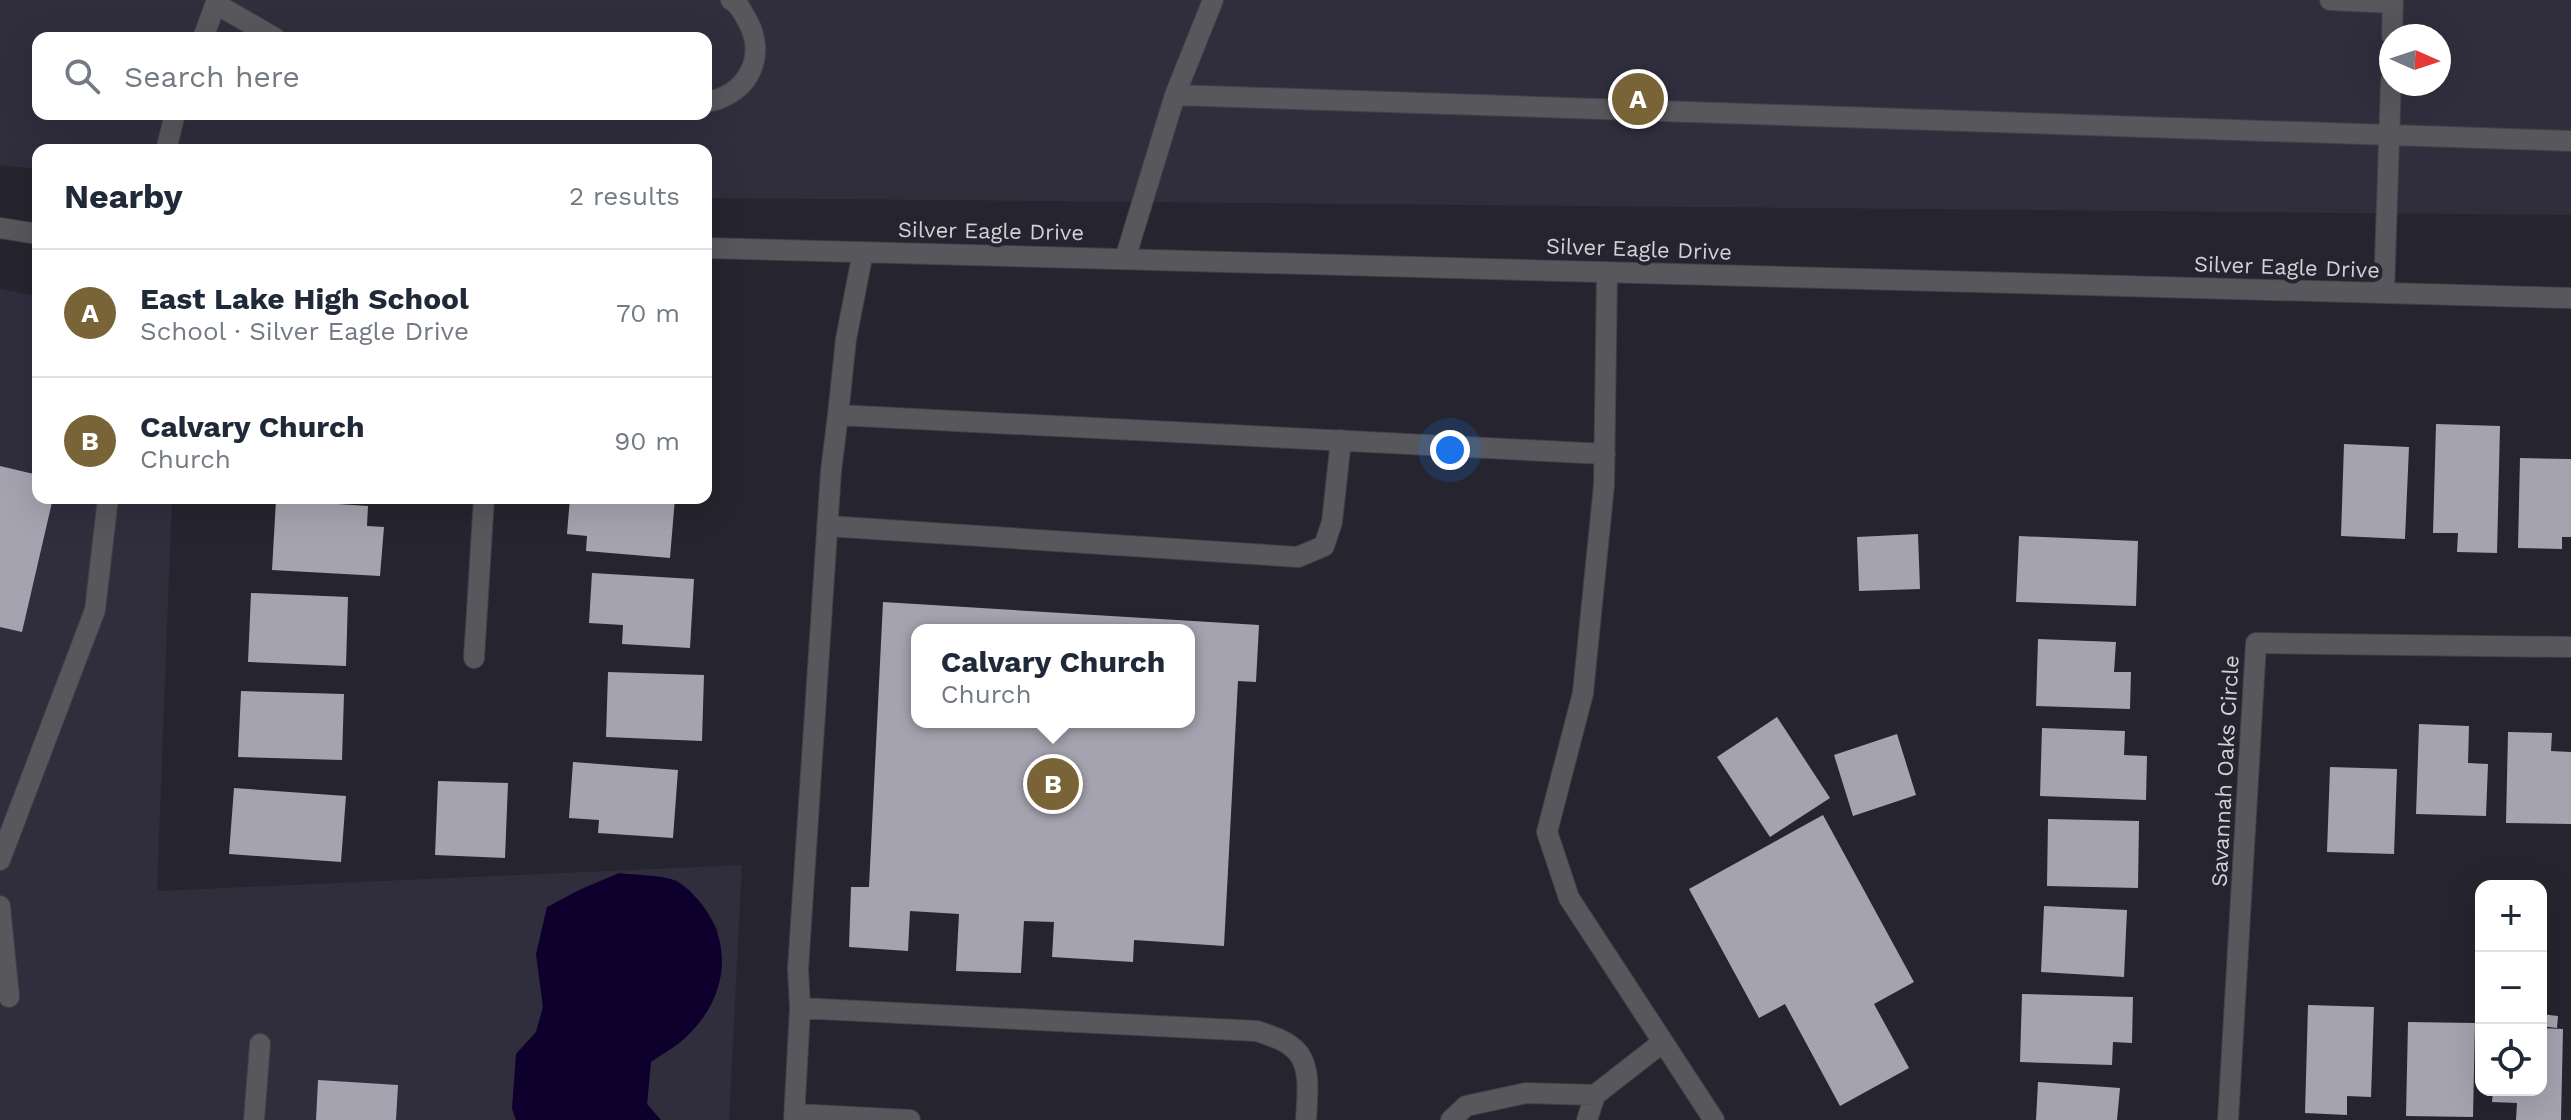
<!DOCTYPE html>
<html lang="en">
<head>
<meta charset="utf-8">
<style>
	:root { --surface:#fff; --page:#f6f6f7; --text:#1f2937; --muted:#747a83; --line:#e0e1e3; --accent:#796437 }
	body { margin:0; font-family:"Work Sans",sans-serif; background:var(--page); color:var(--text) }
	.controls { position:absolute; right:24px; bottom:24px; display:grid; overflow:hidden; border-radius:16px; box-shadow:0 8px 32px #0002 }
	.controls button { width:72px; height:72px; display:grid; place-items:center; padding:0; border:0; border-bottom:2px solid var(--line); background:var(--surface); color:var(--text); font:40px sans-serif }
	.compass { position:absolute; left:2379px; top:24px; width:72px; height:72px; border-radius:50%; background:var(--surface); box-shadow:0 8px 32px #0002; rotate:93deg }
	.you { position:absolute; left:1450px; top:450px; width:28px; height:28px; margin:-20px; border:6px solid #fff; border-radius:50%; background:#1a73e8; box-shadow:0 0 0 12px #1a73e833 }
	.badge { display:grid; place-items:center; width:52px; height:52px; border-radius:50%; background:var(--accent); color:#fff; font-size:26px; font-weight:700 }
	.pin { position:absolute; translate:-50% -50%; border:4px solid #fff; box-shadow:0 2px 8px #0006 }
	.popup { position:absolute; left:911px; top:624px; width:284px; height:104px; box-sizing:border-box; display:grid; place-content:center; border-radius:16px; background:var(--surface); filter:drop-shadow(0 2px 6px #0005); font-size:26px; white-space:nowrap; color:var(--muted) }
	.popup b { font-size:30px; color:var(--text) }
	.popup::after { content:''; position:absolute; left:50%; top:100%; margin-left:-16px; border:16px solid transparent; border-top-color:var(--surface) }
	.list { margin:0; padding:0; list-style:none }
	h2 { display:flex; justify-content:space-between; align-items:center; height:104px; margin:0; padding:0 32px; font-size:34px }
	h2 small { font-size:26px; font-weight:400; color:var(--muted) }
	.list li { display:grid; grid-template-columns:52px 1fr auto; gap:24px; align-items:center; box-sizing:border-box; height:128px; padding:0 32px; border-top:2px solid var(--line) }
	.list b { display:block; font-size:30px; white-space:nowrap }
	.list p { margin:0; font-size:26px; white-space:nowrap; color:var(--muted) }
	.list em { font-size:26px; font-style:normal; color:var(--muted) }
	.icon { flex:none; width:44px; height:44px; fill:none; stroke:currentColor; stroke-width:2; stroke-linecap:round; stroke-linejoin:round }
	.map { position:relative; flex:none; width:2571px; height:1120px; overflow:hidden }
	.search { position:absolute; background:var(--surface); box-shadow:0 8px 32px #0002; left:32px; top:32px; width:680px; height:88px; display:flex; align-items:center; gap:20px; box-sizing:border-box; padding:0 28px; border-radius:16px; color:var(--muted); font-size:30px }
	.panel { position:absolute; background:var(--surface); box-shadow:0 8px 32px #0002; left:32px; top:144px; width:680px; height:360px; border-radius:16px }
	.map>svg:first-child { display:block }
	.built { fill:#302e3d; fill-rule:evenodd }
	.water { fill:#0e002c }
	.building { fill:#a4a3af; fill-rule:evenodd }
	.lines { fill:none; stroke-linecap:round; stroke-linejoin:round }
	.minor-casing { stroke:#414049; stroke-width:22 }
	.minor { stroke:#58575c; stroke-width:20 }
	.labels { text-anchor:middle; dominant-baseline:central; stroke-width:8; stroke-linejoin:round; paint-order:stroke }
	.street-label { font-size:22px; fill:#d1d1d7; stroke:#26242e }
</style>
</head>
<body>
<div class="map">
<svg width="2571" height="1120" viewBox="0 0 2571 1120">
	<rect width="100%" height="100%" fill="#26242e"/>
	<path class="built" d="M0,0H2571V215L706,198V150H38V169L0,165ZM2391,36H2439V84H2391ZM38,38H706V114H38Z
		M0,289L38,296V498H172L157,891L742,865L729,1120H661L647,1105L651,1062L686,1038L718,929L702,904L676,880L536,954L543,1007L536,1032L516,1054L512,1109L516,1120H0Z"/>
	<path class="water" d="M619,873C634,875 660,875 674,880C687,885 702,903 709,915C734,956 721,1005 686,1037C676,1047 662,1054 651,1062L647,1104L661,1120H516L512,1109L516,1054L536,1032L543,1007L536,954L547,907L579,890Z"/>
	<path class="building" d="M2436,424L2500,426L2497,553L2457,552L2458,533H2433Z
		M2344,444L2409,447L2405,539L2341,536Z
		M2520,458L2571,459V537H2562V549L2518,548Z
		M0,466L38,475V498H53L22,632L0,627Z
		M570,498H675L670,558L586,551L587,536L567,534Z
		M276,500L368,506L367,526L384,527L380,576L272,570Z
		M1918,534L1920,589L1859,591L1857,537Z
		M2019,536L2138,541L2136,606L2016,602Z
		M592,573L694,579L690,648L622,644L623,625L589,623Z
		M251,593L348,597L346,666L248,662Z
		M883,602L1259,625L1256,682L1238,681L1224,946L1134,940L1133,962L1052,957L1054,922L1024,921L1021,973L956,971L959,914L910,911L908,951L849,947L851,887H869ZM917,630H1189V722H917Z
		M2038,639L2116,642L2114,672H2131L2130,709L2036,706Z
		M608,672L704,675L702,741L606,737Z
		M241,691L344,694L342,760L238,757Z
		M1777,717L1830,798L1770,837L1717,757Z
		M2419,724L2469,726L2468,763L2488,764L2486,816L2416,814Z
		M2042,728L2125,731L2124,755L2147,756L2146,800L2040,796Z
		M2508,732L2552,733L2551,751L2571,752V824L2506,823Z
		M1897,734L1916,795L1853,816L1834,755Z
		M573,762L678,770L673,838L598,833L599,820L569,818Z
		M2330,767L2397,769L2394,854L2327,852Z
		M438,781L508,783L505,858L435,855Z
		M234,788L346,796L341,862L229,854Z
		M1823,815L1914,982L1874,1004L1909,1068L1840,1106L1785,1004L1759,1018L1689,889Z
		M2048,819L2139,821L2138,888L2047,886Z
		M2044,906L2127,910L2124,977L2041,972Z
		M2022,994L2133,997L2132,1043L2113,1042L2112,1065L2020,1062Z
		M2308,1005L2374,1007L2371,1097L2347,1096V1115L2305,1113Z
		M2541,1014L2558,1016L2557,1028L2541,1026Z
		M2408,1022L2475,1023L2473,1117L2406,1116Z
		M2541,1028L2563,1029L2561,1120H2516L2517,1103L2492,1102L2493,1090H2541Z
		M318,1080L398,1085L396,1120H316Z
		M2038,1082L2120,1088L2117,1120H2036Z"/>
	<g class="lines">
		<defs>
			<path id="minor" d="M2330,0L2393,3
				M216,4L275,38
				M2392,36L2393,0
				M203,38L217,0
				M1175,95L2571,141
				M706,102C747,96 768,57 747,20C742,12 740,4 731,0
				M166,150L175,114
				M0,228L38,234
				M706,248L2571,298
				M1125,259L1175,95L1213,0
				M1607,272L1604,485L1583,693L1547,832L1569,898L1714,1120
				M2384,293L2391,80
				M838,415L846,339L863,252
				M827,526L1298,557L1324,546L1332,522L1341,440
				M474,658L484,498
				M0,860L95,610L108,498
				M0,906L9,997
				M795,1114L910,1120
				M254,1120L260,1044
				M794,1120L800,1008
				M1306,1120C1307,1097 1313,1062 1292,1047C1283,1039 1268,1035 1257,1031L800,1008L798,969L831,471L838,415L1605,454
				M1451,1120L1466,1106L1526,1093L1595,1095L1663,1042
				M1587,1120L1595,1095
				M2228,1120L2256,643L2571,647"/>
		</defs>
		<use href="#minor" class="minor-casing"/>
		<use href="#minor" class="minor"/>
	</g>
	<g class="labels">
		<g class="street-label">
			<text transform="translate(991 231) rotate(1)">Silver Eagle Drive</text>
			<text transform="translate(1639 249) rotate(2)">Silver Eagle Drive</text>
			<text transform="translate(2287 267) rotate(2)">Silver Eagle Drive</text>
			<text transform="translate(2225 771) rotate(-87)">Savannah Oaks Circle</text>
		</g>
	</g>
</svg>
<div class="controls">
<button>+</button>
<button>−</button>
<button><svg class="icon" aria-label="locate" viewBox="0 0 24 24"><circle cx="12" cy="12" r="6"/><path d="M12 2v4M12 18v4M2 12h4M18 12h4"/></svg></button>
</div>
<svg class="compass" viewBox="-18 -18 36 36"><path d="M0-13l5 13h-10z" fill="#e53935"/><path d="M0 13l5-13h-10z" fill="#747a83"/></svg>
<div class="you"></div>
<div class="pin badge" style="left:1638px;top:99px">A</div>
<div class="pin badge" style="left:1053px;top:784px">B</div>
<div class="popup"><b>Calvary Church</b>Church</div>
<div class="search"><svg class="icon" aria-label="search" viewBox="0 0 24 24"><circle cx="10" cy="10" r="6"/><path d="M15 15l6 6"/></svg>Search here</div>
<section class="panel">
<h2>Nearby<small>2 results</small></h2>
<ul class="list">
<li><span class="badge">A</span><div><b>East Lake High School</b><p>School · Silver Eagle Drive</p></div><em>70 m</em></li>
<li><span class="badge">B</span><div><b>Calvary Church</b><p>Church</p></div><em>90 m</em></li>
</ul>
</section>
</div>
</body>
</html>
